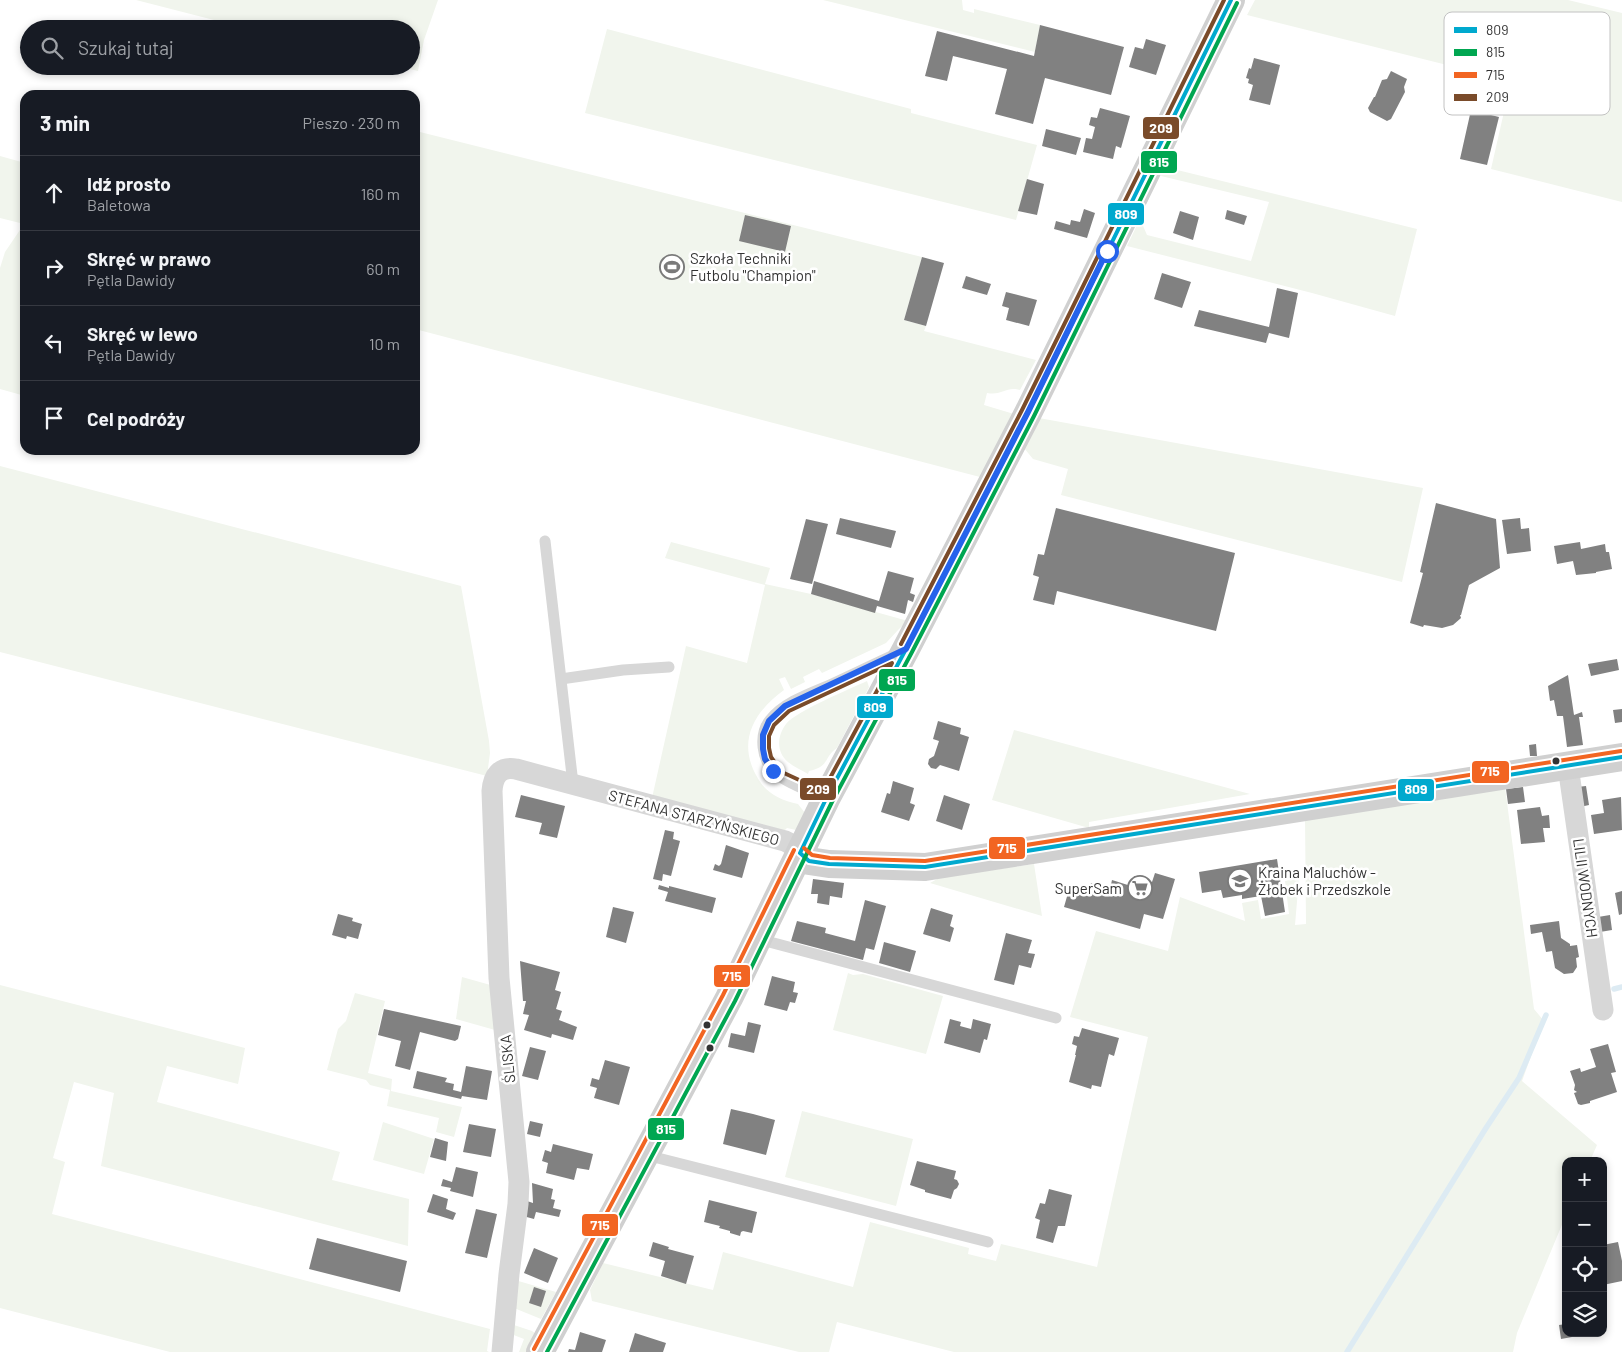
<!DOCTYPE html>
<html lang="pl">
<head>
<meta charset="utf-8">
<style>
	:root { --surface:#171b24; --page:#242831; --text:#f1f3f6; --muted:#9ea1a6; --line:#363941 }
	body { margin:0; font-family:Barlow,sans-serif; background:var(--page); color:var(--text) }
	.controls { position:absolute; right:15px; bottom:15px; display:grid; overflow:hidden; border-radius:10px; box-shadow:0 2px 8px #0003 }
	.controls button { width:45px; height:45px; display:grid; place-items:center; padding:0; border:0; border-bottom:1px solid var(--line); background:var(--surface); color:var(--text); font:25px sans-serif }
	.stop { position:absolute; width:15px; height:15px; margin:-11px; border:4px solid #2563eb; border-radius:50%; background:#fff }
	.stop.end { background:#2563eb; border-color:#fff; box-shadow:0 1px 5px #0008 }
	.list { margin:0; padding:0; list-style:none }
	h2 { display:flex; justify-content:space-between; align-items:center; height:65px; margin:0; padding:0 20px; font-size:21px }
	h2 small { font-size:16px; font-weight:400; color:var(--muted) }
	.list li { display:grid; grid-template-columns:32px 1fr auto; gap:15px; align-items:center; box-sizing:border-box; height:75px; padding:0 20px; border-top:1px solid var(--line) }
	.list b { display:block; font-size:19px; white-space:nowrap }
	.list p { margin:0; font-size:16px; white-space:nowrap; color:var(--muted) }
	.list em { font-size:16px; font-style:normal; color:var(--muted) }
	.icon { flex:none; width:28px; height:28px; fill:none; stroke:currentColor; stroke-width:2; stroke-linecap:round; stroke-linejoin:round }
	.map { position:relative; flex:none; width:1622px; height:1352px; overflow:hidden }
	.search { position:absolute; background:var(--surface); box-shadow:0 2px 8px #0003; left:20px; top:20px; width:400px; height:55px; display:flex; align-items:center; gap:12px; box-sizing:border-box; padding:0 18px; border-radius:28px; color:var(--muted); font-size:19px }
	.panel { position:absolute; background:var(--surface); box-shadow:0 2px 8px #0003; left:20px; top:90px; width:400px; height:365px; border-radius:15px }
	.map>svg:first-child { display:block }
	.green { fill:#f1f5ed }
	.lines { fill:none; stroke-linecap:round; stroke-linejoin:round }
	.stream { stroke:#ddebf3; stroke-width:5.5 }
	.building { fill:#818181 }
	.lane { stroke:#d7d7d7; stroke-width:11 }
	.street { stroke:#d7d7d7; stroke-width:21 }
	.secondary { stroke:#d0d0d0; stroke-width:28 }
	.bus-1-casing { stroke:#fff; stroke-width:8 }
	.bus-2-casing { stroke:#fff; stroke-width:8 }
	.bus-3-casing { stroke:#fff; stroke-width:8 }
	.bus-4-casing { stroke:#fff; stroke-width:8 }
	.bus-1 { stroke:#00a9ce; stroke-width:4 }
	.bus-2 { stroke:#00a651; stroke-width:4 }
	.bus-3 { stroke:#f26522; stroke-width:4 }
	.bus-4 { stroke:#7a4b2a; stroke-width:4 }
	.route { stroke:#2563eb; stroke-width:6 }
	.bus-dot { fill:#333; stroke:#fff; stroke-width:2 }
	.labels { text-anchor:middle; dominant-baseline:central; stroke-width:5; stroke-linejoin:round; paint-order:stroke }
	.poi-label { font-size:15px; fill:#333; stroke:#fff; text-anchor:start }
	.street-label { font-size:15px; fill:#333; stroke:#fff }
	.key { fill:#fff; stroke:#c2c2c2; stroke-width:1 }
	.key-label { font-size:14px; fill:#333 }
	.line-badge { stroke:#fff; stroke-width:2 }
	.badge-label { font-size:14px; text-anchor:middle; font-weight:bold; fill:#fff }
</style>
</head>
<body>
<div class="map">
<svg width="1622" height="1352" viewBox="0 0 1622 1352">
	<rect width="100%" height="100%" fill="#fff"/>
	<path class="green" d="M136,0H438L424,40L418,71L397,66H411V29H249Z
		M823,0H962L963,10L974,13V9L1040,25L1035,52Z
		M1255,0H1568L1622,13V202L1491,169L1511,81L1247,15Z
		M607,29L911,109V113L1037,145L1016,220L585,113Z
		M416,131L922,257L904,320L926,326L924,331L1036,360L1020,390C1005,386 1003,396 987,393L984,405L1014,414L980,477L415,329Z
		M0,156L25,163V396L0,389V268L5,252L24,224L0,218Z
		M1165,167L1417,229L1395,316L1312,293L1127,246L1140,219L1147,235L1251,261L1269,202L1161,176Z
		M1039,418L1423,488L1402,582L1061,495L1068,469L1033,459L1024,448Z
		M0,466L461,586L489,741L490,753L487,776L0,652Z
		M671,542L770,568L765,584L811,594L908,621L899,629L886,643L822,673L819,669L803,677L805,682L791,689L785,677L779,679L784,690C755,711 737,740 756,775C765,793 780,800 798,804L805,813L796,830L787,828L783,832L652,798L686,646L747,663L765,585L665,558Z
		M867,681L869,687L837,748C824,756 830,767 809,771L808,774C802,770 794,767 788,762C776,752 777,736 786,724C796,711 850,689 867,681Z
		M1014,730L1250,794L1089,822V828L992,800Z
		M1505,787L1534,1009L1544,1021L1522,1081L1597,1145L1590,1161H1566V1215L1517,1333L1513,1352H954L837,1322L829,1352H799L592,1301L590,1290L603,1263L713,1290L723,1252L853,1287L870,1222L969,1248L968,1254L996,1261L1001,1244L1097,1267L1148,1037L1070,1017L1096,931L1168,951L1180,897L1245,921L1242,903L1258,900L1261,919L1289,914L1285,881L1299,878L1295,925L1306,924L1305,817Z
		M1034,864L1042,916L930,883L939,878Z
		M848,973L853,975L863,974L943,996L926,1054L833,1030Z
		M462,977L494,986L495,1030L456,1019Z
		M0,985L245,1048L238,1084L167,1066L157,1102L340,1152L332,1180L409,1199L408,1246L101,1166L114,1093L74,1082L53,1158L65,1162L52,1214L490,1329L487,1351L489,1352H170L0,1308Z
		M355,993L385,1001L368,1073L392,1079L391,1091L462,1107L454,1137L436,1132L439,1118L387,1106L390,1090L370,1085L366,1080L327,1070L338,1029L346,1021Z
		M802,1111L913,1139L896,1206L785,1177Z
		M383,1122L434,1139L424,1174L373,1160Z
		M515,1280L556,1292L541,1319L514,1308Z
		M514,1325L532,1331L536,1334L528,1352H519L524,1339L511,1334Z"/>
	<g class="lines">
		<path class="stream" d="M1614,989L1622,987
			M1347,1352L1486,1128L1519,1078L1546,1015"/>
	</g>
	<path class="building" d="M1040,25L1124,47L1111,95L1045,78L1033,124L995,114L1007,69L953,56L947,81L925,76L937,31L1034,56Z
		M1146,39L1166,45L1156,75L1129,67L1135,47L1143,49Z
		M1254,58L1280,65L1270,105L1249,100L1253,85L1248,83L1249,79L1246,78L1249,68L1251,69Z
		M1391,71L1407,79L1404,87L1405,92L1391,119L1387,121L1370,112L1368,108L1374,97H1375L1382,80L1387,79Z
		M1100,108L1130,116L1121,148L1116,146L1113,159L1083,152L1086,138L1092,139L1095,127L1089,125L1091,117L1097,118Z
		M1471,110L1499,117L1487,165L1460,159Z
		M1046,129L1081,138L1076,155L1042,146Z
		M1027,179L1044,184L1037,215L1018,211Z
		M1084,209L1095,213L1087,238L1054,229L1056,221L1070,225L1071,220L1080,222Z
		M1227,210L1247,216L1244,225L1225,219Z
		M1180,211L1199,217L1193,240L1173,233Z
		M745,215L791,226L785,252L739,241Z
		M922,257L944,263L926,326L904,320Z
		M1162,273L1191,282L1182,308L1154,299Z
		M966,276L991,284L987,295L962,288Z
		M1277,288L1298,293L1289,338L1269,333L1266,343L1194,326L1199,310L1269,327Z
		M1006,292L1037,300L1029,326L1006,320L1009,308L1002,306Z
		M1436,503L1496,519L1500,568L1469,585L1461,615H1460L1461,618L1453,625L1442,628L1424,625L1423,627L1410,623L1423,573L1420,572Z
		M1056,508L1235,553L1216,631L1057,591L1054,605L1033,600L1039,577L1033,575L1038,554L1044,555Z
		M840,518L896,531L891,548L836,534Z
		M1520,518L1521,529L1529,528L1531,551L1507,554L1502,520Z
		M806,519L828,524L812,584L790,579Z
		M1580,542L1581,549L1605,544L1606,552H1609L1612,569L1596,572V573L1576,575L1573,561L1557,564L1554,546Z
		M888,571L914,578L910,593L915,595L913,602L908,600L905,614L877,606L875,613L811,594L814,581L879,601Z
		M1617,659L1619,670L1591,676L1588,664Z
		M1568,675L1574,715L1582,712L1583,717H1579L1583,745L1567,747L1563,716H1557L1554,700L1550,701L1548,686Z
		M1622,709V722L1615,723L1613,710Z
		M938,721L961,728L960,734L969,737L959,771L940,765L936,769L931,768L928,764L929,759L934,756L939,741L933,739Z
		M1536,744L1537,756H1530L1529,745Z
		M893,781L914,788L910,803L915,805L909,821L881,812L887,793L890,794Z
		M1586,786L1589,805L1580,807L1577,787Z
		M1523,787L1525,802L1508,804L1506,789Z
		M521,795L565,806L557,838L539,834L542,823L515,817Z
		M944,795L970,804L962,830L936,821Z
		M1621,797L1622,830L1594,834L1591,815L1604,813L1602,800Z
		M1540,807L1542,816L1549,815L1550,828H1543L1545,842L1521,844L1517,810Z
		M665,830L674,832L673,839L680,841L671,876L663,874L662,881L653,879Z
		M726,845L749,853L742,878L713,870L715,864L719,866L721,864Z
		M1277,859L1285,912L1265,916L1261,896L1242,899V895L1223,898L1221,890L1202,893L1199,872Z
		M1155,873L1175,879L1163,919L1144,914L1140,929L1064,907L1070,886L1088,892L1091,883L1110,889L1112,880L1131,886L1134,876L1152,882Z
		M813,879L844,883L842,898L830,896L829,905L817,903L818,894H811Z
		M659,885L669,888V886L716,898L712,913L665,901L668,892L658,889Z
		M1622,891V914L1619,915L1615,893Z
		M865,900L886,906L874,950L866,948L863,960L791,941L797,921L826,928L825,933L855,941Z
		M613,907L634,912L626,943L606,937Z
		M931,908L953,915L950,926L954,928L950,942L923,934Z
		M338,914L353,918L352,921L362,924L358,939L347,936L346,939L332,935Z
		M1610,915L1612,930L1600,932L1598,917Z
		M1559,921L1561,938L1570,944V946L1577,945L1579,957L1576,958L1577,967L1573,973L1564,974L1555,968L1552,951L1546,952L1542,932L1531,934L1530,925Z
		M1006,933L1032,940L1028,953L1035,954L1031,968L1019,965L1014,985L994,980Z
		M884,942L916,951L910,972L879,963Z
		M520,961L560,972L555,990L561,992L556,1009L562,1011L559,1020L577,1027L573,1040L552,1034L551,1038L524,1030L529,1015L523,1014L526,1001H523Z
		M772,976L795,982L793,992L798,993L795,1003L790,1002L787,1011L764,1005Z
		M384,1009L461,1026L458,1039L455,1041L420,1032L410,1070L395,1066L401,1041L378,1035Z
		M950,1019L961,1022L960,1026L971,1029L973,1019L991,1024L987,1040L984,1039L980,1053L944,1043Z
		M748,1022L761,1025L754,1053L728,1047L731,1033L745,1036Z
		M1082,1028L1119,1038L1114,1056L1109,1054L1101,1087L1092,1085L1091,1089L1069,1082L1076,1055H1075L1077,1046L1072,1044L1074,1036L1079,1037Z
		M1608,1044L1616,1072L1611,1073L1617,1092L1590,1101V1103L1581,1105L1578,1104L1574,1093L1577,1092L1574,1090L1575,1085L1570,1071L1580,1068L1581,1072L1596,1067L1590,1049Z
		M530,1047L546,1051L538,1080L522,1076Z
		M605,1060L630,1067L619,1105L594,1098L597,1088L590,1086L592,1078L599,1080Z
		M466,1066L492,1071L487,1100L462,1096L461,1099L413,1088L417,1071L447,1078L445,1082L454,1084L453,1090L461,1092Z
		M731,1109L753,1114L775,1120L766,1155L723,1144Z
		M530,1121L543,1124L540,1137L527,1134Z
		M469,1124L496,1129L491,1157L463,1152Z
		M435,1138L448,1142L446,1161L430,1157Z
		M553,1144L593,1154L589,1170L577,1168L574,1180L546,1173L548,1163L542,1161L545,1150L551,1152Z
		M917,1161L956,1171L954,1179L957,1180L959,1184L957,1188L954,1190L951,1199L925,1192V1190L910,1185Z
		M456,1167L478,1172L473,1197L450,1191L451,1188L441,1186L443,1179L452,1182Z
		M532,1183L553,1189L551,1199L555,1200L553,1208L561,1210L559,1217L536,1212L534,1219L523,1216L527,1201L533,1203Z
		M1049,1189L1072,1195L1065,1226H1058L1053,1243L1036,1238L1040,1220L1035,1218L1040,1203L1045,1204Z
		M433,1194L448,1199L446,1209L456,1213L453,1220L427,1212Z
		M709,1200L757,1212L752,1233L743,1231L741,1232L740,1236L730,1233V1231L719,1228L720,1226L704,1222Z
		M476,1209L497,1214L487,1258L465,1253Z
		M317,1238L407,1261L400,1292L309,1269Z
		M653,1242L669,1247L668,1249L694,1256L686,1284L661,1276L665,1261L649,1256Z
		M1618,1242L1622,1261V1281L1603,1285V1245Z
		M534,1248L558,1258L548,1283L524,1273Z
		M534,1287L546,1291L541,1307L529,1303Z
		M1566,1324V1333H1571L1572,1337L1561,1339L1559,1325Z
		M580,1332L606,1340L602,1352H568L569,1349L575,1350Z
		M635,1333L666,1343L663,1352H629Z"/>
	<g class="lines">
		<path class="lane" d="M545,541L573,784
			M561,679L623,670L669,667
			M826,799C812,792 786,783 775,773C762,760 758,735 770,720C784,702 811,693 832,684C854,674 876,663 898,653
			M758,939L1056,1018
			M646,1155L988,1242"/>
		<path class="street" d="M1568,766L1603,1010
			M502,1352L509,1274L518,1204L519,1182L499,978L492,791C493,776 500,766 516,769L785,841L789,843L800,853"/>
		<path class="secondary" d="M800,853L809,861L829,864L925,867L1622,757
			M540,1352L729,998L826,799L906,649L1028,413L1231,0"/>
		<defs>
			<path id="bus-1" d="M800,853L826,799L906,649L1028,413L1231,0
				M800,853L809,861L829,864L925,867L1622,757"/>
			<path id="bus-2" d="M547,1352L735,1001L832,802L912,652L1034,416L1237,3"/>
			<path id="bus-3" d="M804,848L812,855L830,858L925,861L1621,751
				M534,1349L723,995L794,850"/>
			<path id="bus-4" d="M901,644L1022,410L1224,0
				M892,663L823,791L784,773L778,767L771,757L769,748V736L774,725L789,711Z"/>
		</defs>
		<use href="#bus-1" class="bus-1-casing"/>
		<use href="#bus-2" class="bus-2-casing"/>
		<use href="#bus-3" class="bus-3-casing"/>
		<use href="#bus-4" class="bus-4-casing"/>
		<use href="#bus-1" class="bus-1"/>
		<use href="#bus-2" class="bus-2"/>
		<use href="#bus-3" class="bus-3"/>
		<use href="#bus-4" class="bus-4"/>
	</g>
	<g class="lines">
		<path class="route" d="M773,771L765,759L763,749V735L769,721L785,706L906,649L1028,412L1107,251"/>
	</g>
	<defs>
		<symbol id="stadium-ring" viewBox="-11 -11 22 22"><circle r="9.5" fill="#fff" stroke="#7a7a7a" stroke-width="1.5"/><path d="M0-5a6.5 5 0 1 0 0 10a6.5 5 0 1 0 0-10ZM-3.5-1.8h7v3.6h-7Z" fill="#7a7a7a"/></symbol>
		<symbol id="school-ring" viewBox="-11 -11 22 22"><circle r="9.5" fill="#fff" stroke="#7a7a7a" stroke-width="1.5"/><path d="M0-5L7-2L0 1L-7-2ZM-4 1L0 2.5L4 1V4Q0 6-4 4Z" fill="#7a7a7a"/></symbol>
		<symbol id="supermarket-ring" viewBox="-11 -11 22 22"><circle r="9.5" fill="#fff" stroke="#7a7a7a" stroke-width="1.5"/><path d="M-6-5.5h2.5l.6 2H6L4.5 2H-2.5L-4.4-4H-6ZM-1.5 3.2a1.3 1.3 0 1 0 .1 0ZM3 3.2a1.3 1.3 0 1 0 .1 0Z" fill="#7a7a7a"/></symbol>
	</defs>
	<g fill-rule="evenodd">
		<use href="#stadium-ring" x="658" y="253" width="28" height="28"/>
		<use href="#school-ring" x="1226" y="867" width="28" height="28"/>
		<use href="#supermarket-ring" x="1126" y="874" width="28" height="28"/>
	</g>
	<g class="bus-dot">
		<circle cx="1556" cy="761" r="4.5"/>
		<circle cx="707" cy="1025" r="4.5"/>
		<circle cx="710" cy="1048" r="4.5"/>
	</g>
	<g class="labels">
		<g class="poi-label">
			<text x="690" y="258">Szkoła Techniki<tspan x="690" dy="17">Futbolu "Champion"</tspan></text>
			<text x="1258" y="872">Kraina Maluchów -<tspan x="1258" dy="17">Żłobek i Przedszkole</tspan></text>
			<text x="1122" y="888" text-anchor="end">SuperSam</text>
		</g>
		<g class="street-label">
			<text transform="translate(694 817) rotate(15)">STEFANA STARZYŃSKIEGO</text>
			<text transform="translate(1586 888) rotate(82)">LILII WODNYCH</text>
			<text transform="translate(507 1059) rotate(-96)">ŚLISKA</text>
		</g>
	</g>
	<rect x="1444" y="12" width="166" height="103" rx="8" class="key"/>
	<rect x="1454" y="27" width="23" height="6" fill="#00a9ce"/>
	<rect x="1454" y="49" width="23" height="7" fill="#00a651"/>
	<rect x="1454" y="72" width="23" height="6" fill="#f26522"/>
	<rect x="1454" y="94" width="23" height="7" fill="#7a4b2a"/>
	<g class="key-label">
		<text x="1486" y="35">809</text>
		<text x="1486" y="57">815</text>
		<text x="1486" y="80">715</text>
		<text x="1486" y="102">209</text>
	</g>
	<g class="line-badge">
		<rect x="1142" y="116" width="38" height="24" rx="5" fill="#7a4b2a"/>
		<rect x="1140" y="150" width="38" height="24" rx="5" fill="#00a651"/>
		<rect x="1107" y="202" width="38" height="24" rx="5" fill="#00a9ce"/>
		<rect x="878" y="668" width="38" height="24" rx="5" fill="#00a651"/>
		<rect x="856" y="695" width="38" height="24" rx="5" fill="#00a9ce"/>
		<rect x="1471" y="760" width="39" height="24" rx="5" fill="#f26522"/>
		<rect x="799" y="777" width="38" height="24" rx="5" fill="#7a4b2a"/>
		<rect x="1397" y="778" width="38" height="24" rx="5" fill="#00a9ce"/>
		<rect x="988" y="836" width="38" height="24" rx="5" fill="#f26522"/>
		<rect x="713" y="964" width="38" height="24" rx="5" fill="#f26522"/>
		<rect x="647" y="1117" width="38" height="24" rx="5" fill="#00a651"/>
		<rect x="581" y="1213" width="38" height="24" rx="5" fill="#f26522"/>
	</g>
	<g class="badge-label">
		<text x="1161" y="133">209</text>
		<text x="1159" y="167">815</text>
		<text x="1126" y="219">809</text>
		<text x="897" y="685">815</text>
		<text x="875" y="712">809</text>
		<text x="1490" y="776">715</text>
		<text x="818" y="794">209</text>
		<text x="1416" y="794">809</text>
		<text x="1007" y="853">715</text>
		<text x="732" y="981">715</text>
		<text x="666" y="1134">815</text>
		<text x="600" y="1230">715</text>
	</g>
</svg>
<div class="controls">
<button>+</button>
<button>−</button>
<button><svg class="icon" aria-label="locate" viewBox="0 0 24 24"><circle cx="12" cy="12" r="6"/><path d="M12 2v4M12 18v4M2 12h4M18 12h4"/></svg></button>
<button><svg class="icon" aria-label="layers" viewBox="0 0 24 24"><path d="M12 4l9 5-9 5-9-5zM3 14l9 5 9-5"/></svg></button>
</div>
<div class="stop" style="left:1107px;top:251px"></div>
<div class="stop end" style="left:773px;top:771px"></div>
<div class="search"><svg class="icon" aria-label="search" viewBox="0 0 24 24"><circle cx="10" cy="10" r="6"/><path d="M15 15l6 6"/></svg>Szukaj tutaj</div>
<section class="panel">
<h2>3 min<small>Pieszo · 230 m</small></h2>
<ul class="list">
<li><svg class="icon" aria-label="ahead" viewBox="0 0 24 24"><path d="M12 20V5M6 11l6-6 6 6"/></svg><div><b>Idź prosto</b><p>Baletowa</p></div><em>160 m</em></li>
<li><svg class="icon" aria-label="right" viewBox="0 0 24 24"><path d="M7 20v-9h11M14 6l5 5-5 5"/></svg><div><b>Skręć w prawo</b><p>Pętla Dawidy</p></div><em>60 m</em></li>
<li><svg class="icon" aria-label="left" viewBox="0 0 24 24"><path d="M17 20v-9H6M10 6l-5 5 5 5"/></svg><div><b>Skręć w lewo</b><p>Pętla Dawidy</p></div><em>10 m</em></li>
<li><svg class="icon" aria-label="arrive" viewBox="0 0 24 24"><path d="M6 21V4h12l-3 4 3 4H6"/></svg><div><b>Cel podróży</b></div></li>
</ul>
</section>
</div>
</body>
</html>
